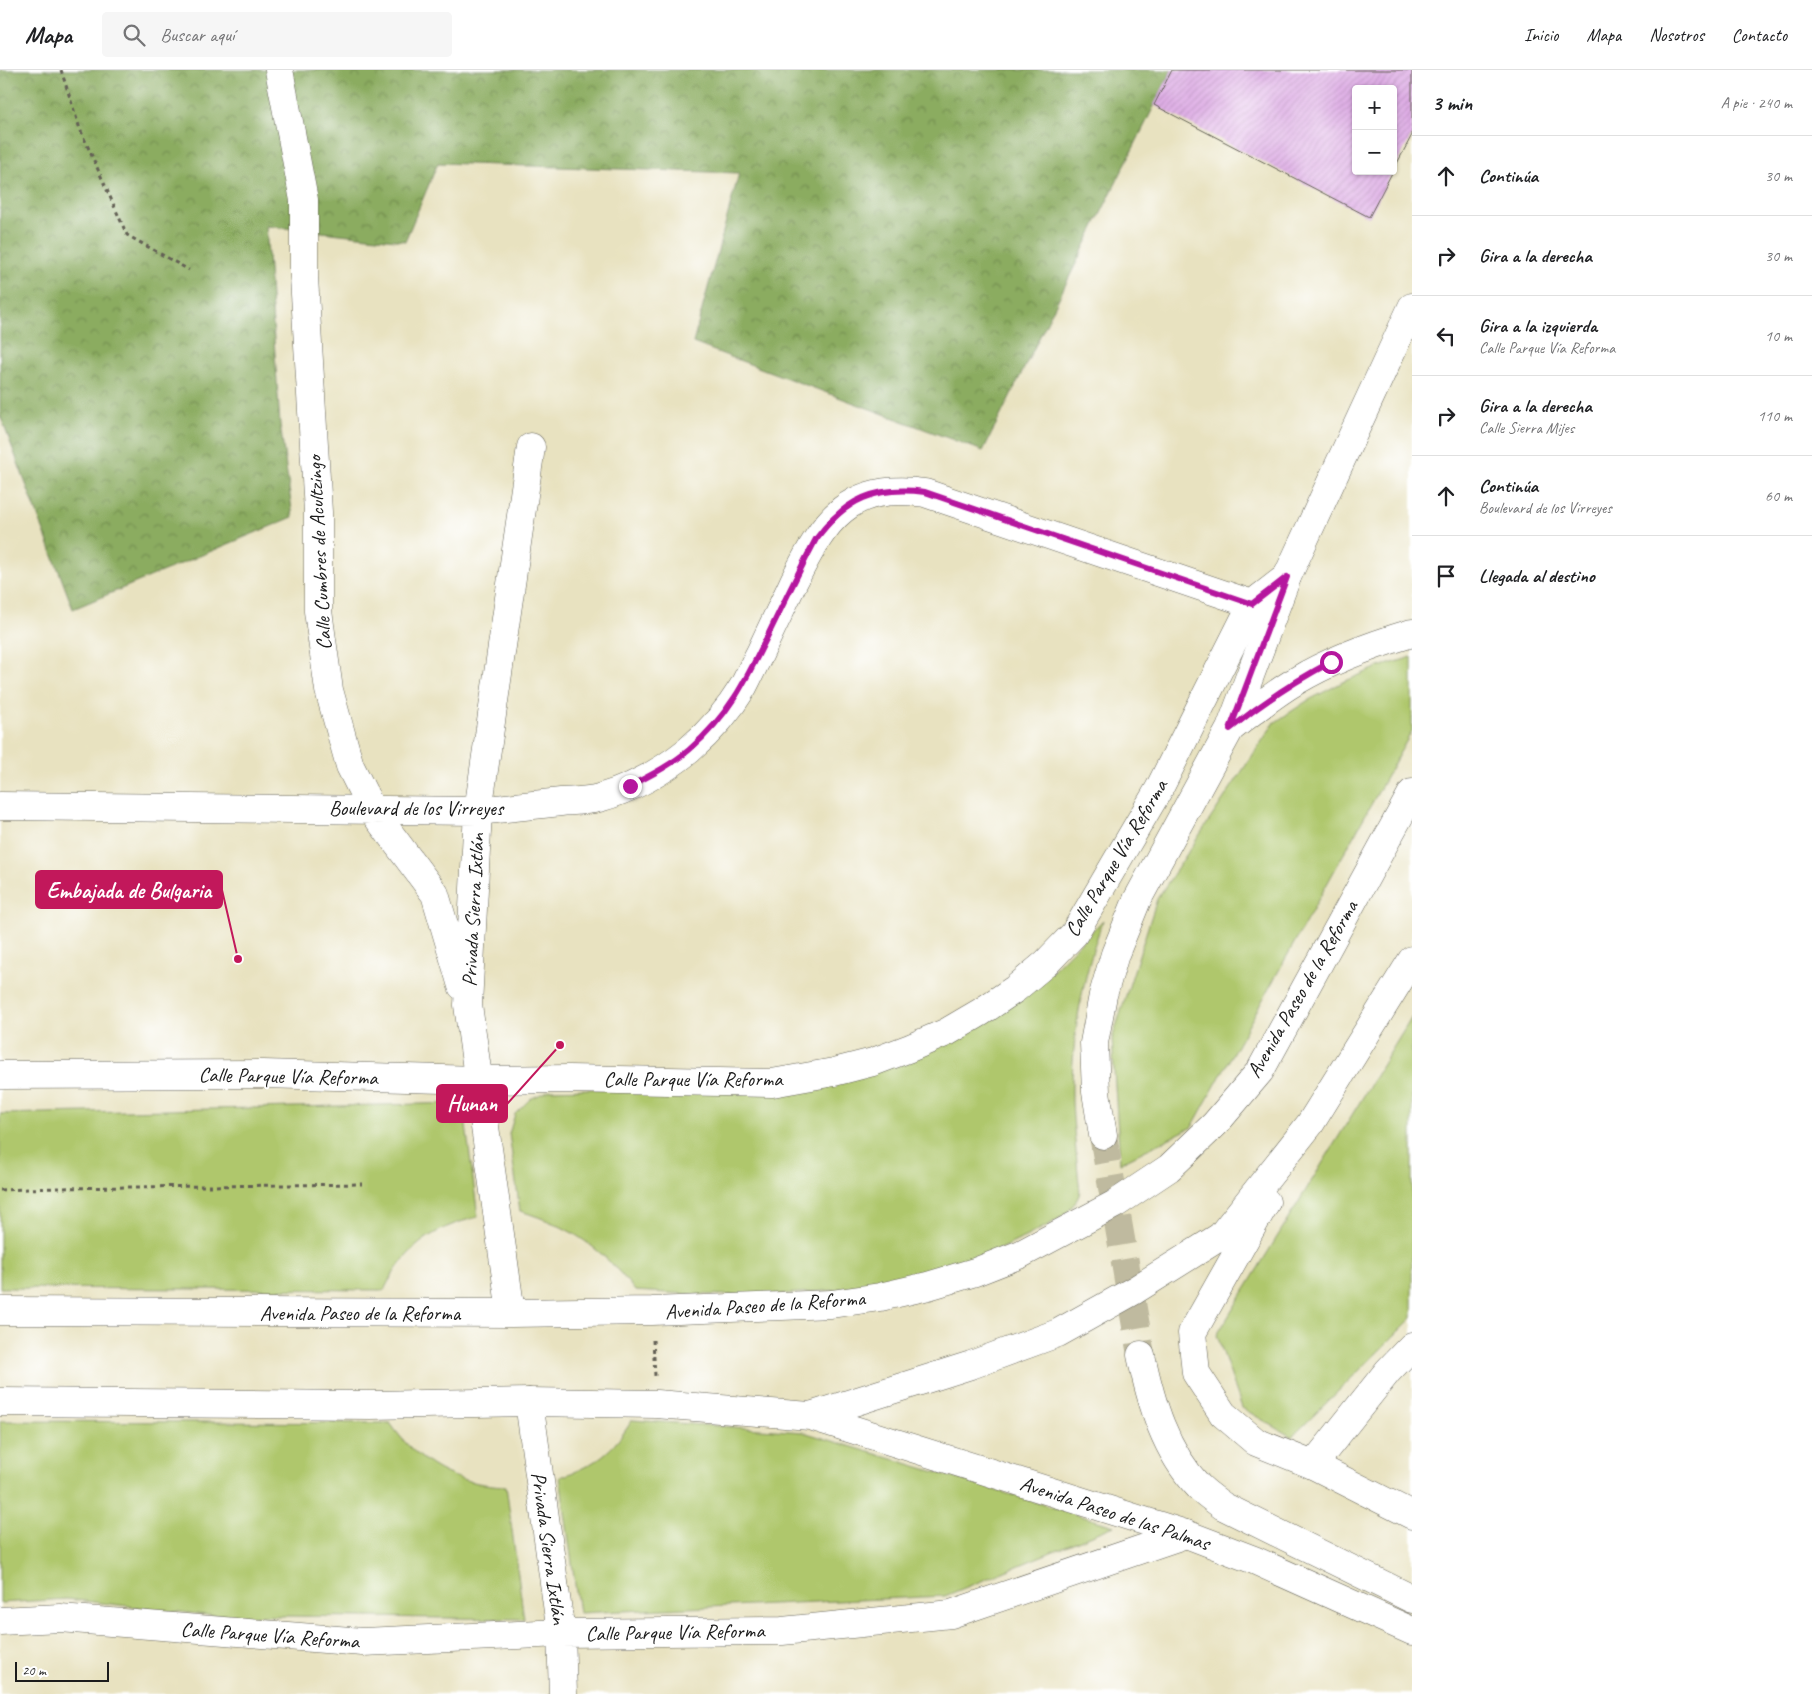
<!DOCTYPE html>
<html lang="es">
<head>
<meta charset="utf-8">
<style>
	:root { --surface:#fff; --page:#f6f6f6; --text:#202124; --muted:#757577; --line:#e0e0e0 }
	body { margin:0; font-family:Caveat,sans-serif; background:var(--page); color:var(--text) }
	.controls { position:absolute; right:15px; top:15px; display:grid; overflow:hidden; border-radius:5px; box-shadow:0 1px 4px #0004 }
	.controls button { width:45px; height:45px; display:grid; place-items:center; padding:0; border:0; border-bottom:1px solid var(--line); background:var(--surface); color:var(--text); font:25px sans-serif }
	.scale { position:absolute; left:15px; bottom:12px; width:94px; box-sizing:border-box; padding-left:5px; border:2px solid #1c1c1c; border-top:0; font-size:14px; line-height:18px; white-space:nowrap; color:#1c1c1c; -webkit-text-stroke:4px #fff; paint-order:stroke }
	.stop { position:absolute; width:15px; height:15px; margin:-11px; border:4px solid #b5179e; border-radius:50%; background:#fff }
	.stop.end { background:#b5179e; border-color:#fff; box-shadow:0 1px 5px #0008 }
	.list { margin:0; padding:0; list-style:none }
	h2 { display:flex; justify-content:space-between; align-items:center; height:65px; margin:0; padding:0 20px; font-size:21px }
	h2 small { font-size:16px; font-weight:400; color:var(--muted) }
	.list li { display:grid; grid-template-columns:32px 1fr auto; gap:15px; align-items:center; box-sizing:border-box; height:80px; padding:0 20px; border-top:1px solid var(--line) }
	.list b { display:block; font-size:19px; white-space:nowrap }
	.list p { margin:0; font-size:16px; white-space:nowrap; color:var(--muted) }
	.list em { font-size:16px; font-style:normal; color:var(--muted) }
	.icon { flex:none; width:28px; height:28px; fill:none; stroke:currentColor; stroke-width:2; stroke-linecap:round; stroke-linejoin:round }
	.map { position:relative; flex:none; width:1412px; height:1624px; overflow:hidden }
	header { display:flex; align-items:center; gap:30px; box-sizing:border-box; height:70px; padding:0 25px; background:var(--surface); border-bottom:1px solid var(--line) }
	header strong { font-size:24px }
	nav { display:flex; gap:28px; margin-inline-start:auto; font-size:18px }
	.search { width:350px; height:45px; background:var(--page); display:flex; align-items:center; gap:12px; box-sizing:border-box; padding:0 18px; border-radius:5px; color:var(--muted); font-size:19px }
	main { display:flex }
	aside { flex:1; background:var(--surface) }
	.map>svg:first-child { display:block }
	.forest { fill:url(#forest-crowns); stroke:#54643e }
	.green { fill:#afc76c; stroke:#667244 }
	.building { fill:url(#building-hatch) }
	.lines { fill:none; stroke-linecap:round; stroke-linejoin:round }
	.secondary-tunnel { stroke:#bfba9f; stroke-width:28; stroke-dasharray:28 14; stroke-linecap:butt }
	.street-casing { stroke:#636155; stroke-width:29 }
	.secondary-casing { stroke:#636155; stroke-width:29 }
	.path { stroke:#636155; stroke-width:3; stroke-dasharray:4 4; stroke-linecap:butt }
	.street { stroke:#fff; stroke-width:28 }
	.secondary { stroke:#fff; stroke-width:28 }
	.route { stroke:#b5179e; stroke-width:6 }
	.labels { text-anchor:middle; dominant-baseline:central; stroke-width:4; stroke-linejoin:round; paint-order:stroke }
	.street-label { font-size:21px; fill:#1c1c1c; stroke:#fff }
	.leader { fill:none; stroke:#c2185b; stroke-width:2 }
	.callout-dot { fill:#c2185b; stroke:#fff; stroke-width:2 }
	.callout { fill:#c2185b; stroke:#c2185b; stroke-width:2 }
	.callout-label { font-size:22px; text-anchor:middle; font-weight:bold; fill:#fff }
</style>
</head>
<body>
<header>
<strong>Mapa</strong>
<div class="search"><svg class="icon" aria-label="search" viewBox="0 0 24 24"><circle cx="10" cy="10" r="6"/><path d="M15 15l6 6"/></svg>Buscar aquí</div>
<nav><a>Inicio</a><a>Mapa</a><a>Nosotros</a><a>Contacto</a></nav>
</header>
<main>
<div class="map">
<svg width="1412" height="1624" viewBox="0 0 1412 1624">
	<defs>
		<pattern id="forest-crowns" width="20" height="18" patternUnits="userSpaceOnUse" patternTransform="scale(1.25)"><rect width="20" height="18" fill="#8bac60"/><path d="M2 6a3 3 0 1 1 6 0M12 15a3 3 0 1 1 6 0" fill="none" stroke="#718b4e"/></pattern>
		<pattern id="building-hatch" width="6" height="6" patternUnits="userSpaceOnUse" patternTransform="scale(1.25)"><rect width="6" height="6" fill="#deade5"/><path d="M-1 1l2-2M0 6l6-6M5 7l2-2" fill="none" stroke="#be94c4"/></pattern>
	</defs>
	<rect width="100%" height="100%" fill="#fff"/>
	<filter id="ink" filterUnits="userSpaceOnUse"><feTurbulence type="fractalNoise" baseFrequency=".02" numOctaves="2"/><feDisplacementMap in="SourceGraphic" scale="10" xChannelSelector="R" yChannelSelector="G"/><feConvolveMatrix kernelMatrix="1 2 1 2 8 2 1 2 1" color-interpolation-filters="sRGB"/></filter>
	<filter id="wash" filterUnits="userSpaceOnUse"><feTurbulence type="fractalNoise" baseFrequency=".0096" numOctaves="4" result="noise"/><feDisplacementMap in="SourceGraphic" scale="20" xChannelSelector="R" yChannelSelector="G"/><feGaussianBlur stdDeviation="1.12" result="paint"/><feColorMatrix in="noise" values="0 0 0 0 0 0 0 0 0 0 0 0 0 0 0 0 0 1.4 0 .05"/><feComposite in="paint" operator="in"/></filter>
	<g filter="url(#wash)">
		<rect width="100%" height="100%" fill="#e8e2c0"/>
		<path class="forest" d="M0,0H1172L983,381L693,273L739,103L438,93L405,171L266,156L280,354L293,447L73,539L0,345Z"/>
		<path class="green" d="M1412,587V661L1192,1057L1120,1093L1112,969L1157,829L1274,653L1307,631L1341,613L1376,598Z
			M1103,850C1082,909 1071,968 1072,1031C1073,1055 1076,1079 1078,1103C1078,1109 1081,1120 1079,1125C1069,1148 1047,1155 1027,1166C937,1213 832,1225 733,1225C700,1225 667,1223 635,1221C603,1179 571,1156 520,1141L509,1064L515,1044L530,1029L550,1020L836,1013L1052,901Z
			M1412,947V1248L1292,1367L1242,1338L1217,1265Z
			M463,1033L478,1147C432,1158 406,1177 384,1220L0,1218V1044Z
			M632,1350L803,1362L1114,1456L945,1526L579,1543L560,1407C594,1396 614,1381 632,1350Z
			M0,1351L390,1353C420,1396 454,1414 506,1416L524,1549L206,1545L67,1529L0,1533Z"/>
		<g id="blocks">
			<path class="building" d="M1172,0H1412V65L1393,101V19H1356V101H1393L1369,147L1154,35Z"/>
		</g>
	</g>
	<g filter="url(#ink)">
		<use href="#blocks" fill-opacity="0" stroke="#636155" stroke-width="1"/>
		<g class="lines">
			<path class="secondary-tunnel" d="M1103,1065L1141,1285"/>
			<defs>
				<path id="street" d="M279,0L304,130V207L318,442V541L329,620L350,696L372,740
					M531,377L478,741C506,738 534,735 561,732C574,731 587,731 599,728C631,719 663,701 689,680C710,662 729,640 743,617C749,606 754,594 760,583C771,559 783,535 794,511C825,449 849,412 925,423L1252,534
					M0,1005L263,1004L478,1010L569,1009L772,1013L834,1002L873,992L910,978L947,962L981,942L1015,919L1046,893L1074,864L1159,719L1252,534L1287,507
					M529,1332L561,1563L563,1624
					M1313,1395L1388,1301L1412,1276
					M0,1551L60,1548L363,1572L561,1563L782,1561L951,1544L1186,1464"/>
				<path id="secondary" d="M1231,658C1252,642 1272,625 1296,611C1332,589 1372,575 1412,563
					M0,736L478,741L468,935L511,1243
					M372,740L435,824L462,916
					M1103,1065L1096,1022L1094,973L1103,925L1115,884L1137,830L1230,659L1287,507L1412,237
					M1266,1132L1192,1263L1196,1303L1223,1344L1256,1372L1313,1395L1412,1445
					M0,1241L511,1243L652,1241L782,1236L831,1234L880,1227L928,1216L975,1202L1021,1184L1115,1134L1169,1098L1215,1054L1260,1001L1412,723
					M1141,1285C1151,1333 1165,1381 1199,1417C1206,1424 1215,1430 1223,1436L1412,1529
					M0,1332L371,1335L529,1332L656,1334L810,1346L971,1295L1058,1263L1135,1220L1221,1166L1310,1054L1412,890
					M810,1346L1186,1464L1254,1490L1412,1561"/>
			</defs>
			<use href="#street" class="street-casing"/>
			<use href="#secondary" class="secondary-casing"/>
			<path class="path" d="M61,0L80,59L127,165L189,200
				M0,1120L56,1118L362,1114
				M653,1270L655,1306"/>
			<use href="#street" class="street"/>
			<use href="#secondary" class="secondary"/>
		</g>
	</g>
	<g class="lines" filter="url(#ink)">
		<path class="route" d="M630,716C651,705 671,695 689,680C730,645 747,608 770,561C785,530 800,499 816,469C846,428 876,416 925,422L1252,534L1287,507L1230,659C1263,632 1293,612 1331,592"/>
	</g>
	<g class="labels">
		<g class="street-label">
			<text transform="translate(319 483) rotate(-93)">Calle Cumbres de Acultzingo</text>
			<text x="416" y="738">Boulevard de los Virreyes</text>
			<text transform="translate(1116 788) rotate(-59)">Calle Parque Vía Reforma</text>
			<text transform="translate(473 840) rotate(-87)">Privada Sierra Ixtlán</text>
			<text transform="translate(1302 919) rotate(-60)">Avenida Paseo de la Reforma</text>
			<text transform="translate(288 1006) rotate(1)">Calle Parque Vía Reforma</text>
			<text x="693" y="1009">Calle Parque Vía Reforma</text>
			<text transform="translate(765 1235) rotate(-4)">Avenida Paseo de la Reforma</text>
			<text x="360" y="1243">Avenida Paseo de la Reforma</text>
			<text transform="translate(1115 1443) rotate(18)">Avenida Paseo de las Palmas</text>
			<text transform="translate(549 1478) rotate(82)">Privada Sierra Ixtlán</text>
			<text transform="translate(675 1562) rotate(-1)">Calle Parque Vía Reforma</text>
			<text transform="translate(270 1565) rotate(4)">Calle Parque Vía Reforma</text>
		</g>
	</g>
	<path class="leader" d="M238 889L222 820M560 975L507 1034"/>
	<g class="callout-dot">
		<circle cx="238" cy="889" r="5"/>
		<circle cx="560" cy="975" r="5"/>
	</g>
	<g class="callout">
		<rect x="36" y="801" width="186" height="37" rx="5"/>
		<rect x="437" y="1015" width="70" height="37" rx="5"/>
	</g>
	<g class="callout-label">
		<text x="129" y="828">Embajada de Bulgaria</text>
		<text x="472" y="1041">Hunan</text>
	</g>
</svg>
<div class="controls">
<button>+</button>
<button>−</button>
</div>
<div class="scale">20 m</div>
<div class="stop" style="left:1331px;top:592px"></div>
<div class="stop end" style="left:630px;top:716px"></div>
</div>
<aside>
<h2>3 min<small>A pie · 240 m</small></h2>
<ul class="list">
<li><svg class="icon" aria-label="ahead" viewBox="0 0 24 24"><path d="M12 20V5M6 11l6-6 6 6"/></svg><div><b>Continúa</b></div><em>30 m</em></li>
<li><svg class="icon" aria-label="right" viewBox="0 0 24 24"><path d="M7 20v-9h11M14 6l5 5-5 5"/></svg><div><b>Gira a la derecha</b></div><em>30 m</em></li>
<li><svg class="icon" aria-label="left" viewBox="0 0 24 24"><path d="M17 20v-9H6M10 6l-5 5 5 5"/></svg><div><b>Gira a la izquierda</b><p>Calle Parque Vía Reforma</p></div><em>10 m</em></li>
<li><svg class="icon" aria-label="right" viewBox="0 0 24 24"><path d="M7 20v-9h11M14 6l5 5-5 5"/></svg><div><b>Gira a la derecha</b><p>Calle Sierra Mijes</p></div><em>110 m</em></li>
<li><svg class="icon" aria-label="ahead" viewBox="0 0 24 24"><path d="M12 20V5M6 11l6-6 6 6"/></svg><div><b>Continúa</b><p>Boulevard de los Virreyes</p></div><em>60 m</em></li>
<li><svg class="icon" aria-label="arrive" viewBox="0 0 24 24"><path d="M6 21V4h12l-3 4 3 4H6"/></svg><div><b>Llegada al destino</b></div></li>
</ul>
</aside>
</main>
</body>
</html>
